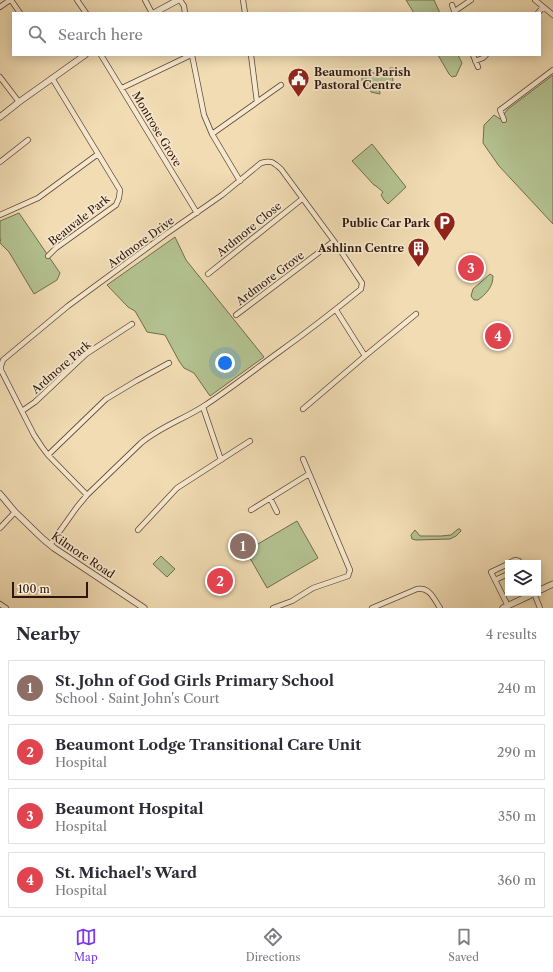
<!DOCTYPE html>
<html lang="en">
<head>
<meta charset="utf-8">
<style>
	:root { --surface:#fff; --page:#f2f2f3; --text:#2b2b33; --muted:#7c7c81; --line:#e1e1e2; --accent:#7c3aed }
	body { margin:0; font-family:"Libre Caslon Text",serif; background:var(--page); color:var(--text) }
	.controls { position:absolute; right:12px; bottom:12px; display:grid; overflow:hidden; border-radius:0px; box-shadow:0 2px 10px #0003 }
	.controls button { width:36px; height:36px; display:grid; place-items:center; padding:0; border:0; border-bottom:1px solid var(--line); background:var(--surface); color:var(--text); font:20px sans-serif }
	.scale { position:absolute; left:12px; bottom:10px; width:76px; box-sizing:border-box; padding-left:4px; border:2px solid #2e160c; border-top:0; font-size:11px; line-height:14px; white-space:nowrap; color:#2e160c; -webkit-text-stroke:3px #f6e8ce; paint-order:stroke }
	.you { position:absolute; left:225px; top:363px; width:14px; height:14px; margin:-10px; border:3px solid #fff; border-radius:50%; background:#1a73e8; box-shadow:0 0 0 6px #1a73e833 }
	.badge { display:grid; place-items:center; width:26px; height:26px; border-radius:50%; background:var(--accent); color:#fff; font-size:13px; font-weight:700 }
	.pin { position:absolute; translate:-50% -50%; border:2px solid #fff; box-shadow:0 1px 4px #0006 }
	.list { margin:0; padding:0; list-style:none }
	h2 { display:flex; justify-content:space-between; align-items:center; height:52px; margin:0; padding:0 16px; font-size:17px }
	h2 small { font-size:13px; font-weight:400; color:var(--muted) }
	.list li { display:grid; grid-template-columns:26px 1fr auto; gap:12px; align-items:center; box-sizing:border-box; height:56px; margin:0 8px 8px; padding:0 8px; border:1px solid var(--line); border-radius:0px }
	.list b { display:block; font-size:15px; white-space:nowrap }
	.list p { margin:0; font-size:13px; white-space:nowrap; color:var(--muted) }
	.list em { font-size:13px; font-style:normal; color:var(--muted) }
	.icon { flex:none; width:22px; height:22px; fill:none; stroke:currentColor; stroke-width:2; stroke-linecap:round; stroke-linejoin:round }
	.map { position:relative; flex:none; width:553px; height:608px; overflow:hidden }
	.search { position:absolute; background:var(--surface); box-shadow:0 2px 10px #0003; left:12px; right:12px; top:12px; height:44px; display:flex; align-items:center; gap:10px; box-sizing:border-box; padding:0 14px; border-radius:0px; color:var(--muted); font-size:15px }
	.sheet { height:308px; background:var(--surface) }
	nav { display:flex; justify-content:space-around; align-items:center; box-sizing:border-box; height:56px; border-top:1px solid var(--line); background:var(--surface); font-size:11px; color:var(--muted) }
	nav a { display:grid; justify-items:center; gap:2px }
	nav .on { color:var(--accent) }
	.map>svg:first-child { display:block }
	.green { fill:#b4c291; stroke:#716c4e }
	.lines { fill:none; stroke-linecap:round; stroke-linejoin:round }
	.minor-casing { stroke:#5f4836; stroke-width:6 }
	.tertiary-casing { stroke:#5f4836; stroke-width:7 }
	.minor { stroke:#f6e8ce; stroke-width:4.5 }
	.tertiary { stroke:#f6e8ce; stroke-width:5.5 }
	.labels { text-anchor:middle; dominant-baseline:central; stroke-width:3.5; stroke-linejoin:round; paint-order:stroke }
	.poi-label { font-size:11px; font-weight:bold; fill:#2e160c; stroke:#f6e8ce; text-anchor:end }
	.street-label { font-size:11px; fill:#2e160c; stroke:#f6e8ce }
</style>
</head>
<body>
<div class="map">
<svg width="553" height="608" viewBox="0 0 553 608">
	<rect width="100%" height="100%" fill="#f1dcb3"/>
	<filter id="stains"><feTurbulence type="fractalNoise" baseFrequency=".005" numOctaves="4"/><feColorMatrix values="0 0 0 0 .2 0 0 0 0 .09 0 0 0 0 .02 0 0 0 .5 -.17"/></filter>
	<radialGradient id="worn" r=".72"><stop offset=".6" stop-color="#630" stop-opacity="0"/><stop offset="1" stop-color="#630" stop-opacity=".3"/></radialGradient>
	<path class="green" d="M406,0H434L440,13H414Z
		M438,55H458L462,63L456,76L452,77L449,74Z
		M390,68H395L398,72L396,75L392,76L393,80L392,85L385,87L381,82L379,85L380,94L371,92L370,89H364V87L365,84L362,81V77L365,74L366,81L368,74L372,72L378,76L384,73H388L389,69Z
		M553,75V224L499,166L483,143L484,125L494,115L500,119L508,109Z
		M372,144L406,187L388,204L384,200L381,195L383,192L376,186L374,185L352,161Z
		M19,213L60,273L57,280L34,294L9,252L0,243V241L1,240L0,238V221Z
		M175,237L186,260L264,357L210,396L194,373L184,368L179,361L165,335L147,332L142,323L135,311L128,307L107,285Z
		M490,274L493,276C493,287 486,294 478,300H474L471,296L473,289Z
		M297,521L318,558L267,588L246,551Z
		M458,529H460L461,531L456,536L450,539L416,540L412,539L411,535L415,530L420,536H441L451,535Z
		M161,556L175,569L167,577L153,564Z"/>
	<g class="lines">
		<defs>
			<path id="minor" d="M11,0L20,13
				M77,0L86,13
				M145,0L152,13
				M180,0L184,6L185,13
				M243,0L245,13
				M535,0L553,15
				M452,5L455,13
				M0,7L10,0
				M455,11L471,0
				M538,13L543,7
				M101,55L197,213
				M192,55L204,115L212,134L240,181
				M251,55L257,102
				M473,55L478,67
				M475,61L483,58L486,55
				M0,77L19,102
				M122,88L191,55
				M504,120L500,110L553,70
				M212,134L253,105L257,102L281,85
				M0,162L28,140
				M0,215L38,198L98,154
				M48,256L56,248L116,205L119,198L120,190L52,78
				M208,274L302,199
				M336,310L365,356
				M236,315L334,241
				M203,407L221,460
				M303,409L365,356L416,314
				M22,411L35,402L86,354L132,324
				M48,455L106,399L136,381L169,363
				M270,498L277,512
				M251,510L309,474
				M0,528L15,512
				M138,530L177,488L250,441
				M50,545L77,507L87,495L141,443C160,427 184,419 204,406C230,389 254,370 279,352C307,332 334,311 361,289L362,283L334,241L281,169C273,162 272,160 261,163L222,195L166,234L68,306L3,360L1,366V370L34,435L42,447L48,455L87,495
				M509,563L515,560L519,561L520,563
				M508,564L491,572L508,606
				M495,580L508,574
				M534,593L540,608
				M0,604L6,608
				M273,608L292,601L313,588L348,576L350,570L303,459
				M372,608L417,589C430,587 434,599 440,608"/>
			<path id="tertiary" d="M154,13L178,0
				M0,117L19,102L85,55
				M0,494L15,512L43,539L54,548L144,608
				M538,591L553,584
				M503,608L535,593"/>
		</defs>
		<use href="#minor" class="minor-casing"/>
		<use href="#tertiary" class="tertiary-casing"/>
		<use href="#minor" class="minor"/>
		<use href="#tertiary" class="tertiary"/>
	</g>
	<defs>
		<symbol id="civic-pin" viewBox="-11 -11 22 30"><path d="M0 17L-7.5 6A9.5 9.5 0 1 1 7.5 6Z" fill="#8f2418" stroke="#f6e8ce"/><path d="M-.6-6.5H3V-4.5H.6V-3L4-1V1h2V6H-6V1h2V-1L-.6-3ZM-1.2 2.5V6h2.4V2.5Z" fill="#fff"/></symbol>
		<symbol id="parking-pin" viewBox="-11 -11 22 30"><path d="M0 17L-7.5 6A9.5 9.5 0 1 1 7.5 6Z" fill="#8f2418" stroke="#f6e8ce"/><path d="M-3.5-5.5H1a3.5 3.5 0 0 1 0 7H-1V5.5H-3.5ZM-1-3.4V-.6H.8a1.4 1.4 0 0 0 0-2.8Z" fill="#fff"/></symbol>
		<symbol id="building-pin" viewBox="-11 -11 22 30"><path d="M0 17L-7.5 6A9.5 9.5 0 1 1 7.5 6Z" fill="#8f2418" stroke="#f6e8ce"/><path d="M-4-6H4V6H1V3H-1V6H-4ZM-2.5-4.3h1.7v1.8h-1.7ZM.8-4.3h1.7v1.8H.8ZM-2.5-1h1.7V.8h-1.7ZM.8-1h1.7V.8H.8Z" fill="#fff"/></symbol>
	</defs>
	<g fill-rule="evenodd">
		<use href="#civic-pin" x="286" y="66" width="25" height="34"/>
		<use href="#parking-pin" x="432" y="210" width="25" height="34"/>
		<use href="#building-pin" x="406" y="236" width="25" height="34"/>
	</g>
	<g class="labels">
		<g class="poi-label">
			<text x="314" y="72" text-anchor="start">Beaumont Parish<tspan x="314" dy="13">Pastoral Centre</tspan></text>
			<text x="430" y="223">Public Car Park</text>
			<text x="404" y="248">Ashlinn Centre</text>
		</g>
		<g class="street-label">
			<text transform="translate(157 129) rotate(59)">Montrose Grove</text>
			<text transform="translate(79 220) rotate(-38)">Beauvale Park</text>
			<text transform="translate(249 229) rotate(-39)">Ardmore Close</text>
			<text transform="translate(141 242) rotate(-36)">Ardmore Drive</text>
			<text transform="translate(270 278) rotate(-37)">Ardmore Grove</text>
			<text transform="translate(61 367) rotate(-41)">Ardmore Park</text>
			<text transform="translate(83 555) rotate(34)">Kilmore Road</text>
		</g>
	</g>
	<rect width="100%" height="100%" filter="url(#stains)"/>
	<rect width="100%" height="100%" fill="url(#worn)"/>
</svg>
<div class="controls">
<button><svg class="icon" aria-label="layers" viewBox="0 0 24 24"><path d="M12 4l9 5-9 5-9-5zM3 14l9 5 9-5"/></svg></button>
</div>
<div class="scale">100 m</div>
<div class="you"></div>
<div class="pin badge" style="left:243px;top:546px;background:#8d6e63">1</div>
<div class="pin badge" style="left:220px;top:581px;background:#e0444e">2</div>
<div class="pin badge" style="left:471px;top:268px;background:#e0444e">3</div>
<div class="pin badge" style="left:498px;top:336px;background:#e0444e">4</div>
<div class="search"><svg class="icon" aria-label="search" viewBox="0 0 24 24"><circle cx="10" cy="10" r="6"/><path d="M15 15l6 6"/></svg>Search here</div>
</div>
<section class="sheet">
<h2>Nearby<small>4 results</small></h2>
<ul class="list">
<li><span class="badge" style="background:#8d6e63">1</span><div><b>St. John of God Girls Primary School</b><p>School · Saint John's Court</p></div><em>240 m</em></li>
<li><span class="badge" style="background:#e0444e">2</span><div><b>Beaumont Lodge Transitional Care Unit</b><p>Hospital</p></div><em>290 m</em></li>
<li><span class="badge" style="background:#e0444e">3</span><div><b>Beaumont Hospital</b><p>Hospital</p></div><em>350 m</em></li>
<li><span class="badge" style="background:#e0444e">4</span><div><b>St. Michael's Ward</b><p>Hospital</p></div><em>360 m</em></li>
</ul>
</section>
<nav>
<a class="on"><svg class="icon" aria-label="map" viewBox="0 0 24 24"><path d="M3 6l6-2 6 2 6-2v14l-6 2-6-2-6 2zM9 4v14M15 6v14"/></svg>Map</a>
<a><svg class="icon" aria-label="directions" viewBox="0 0 24 24"><path d="M12 3l9 9-9 9-9-9zM9 14v-3h6M13 9l2 2-2 2"/></svg>Directions</a>
<a><svg class="icon" aria-label="saved" viewBox="0 0 24 24"><path d="M7 4h10v16l-5-4-5 4z"/></svg>Saved</a>
</nav>
</body>
</html>
